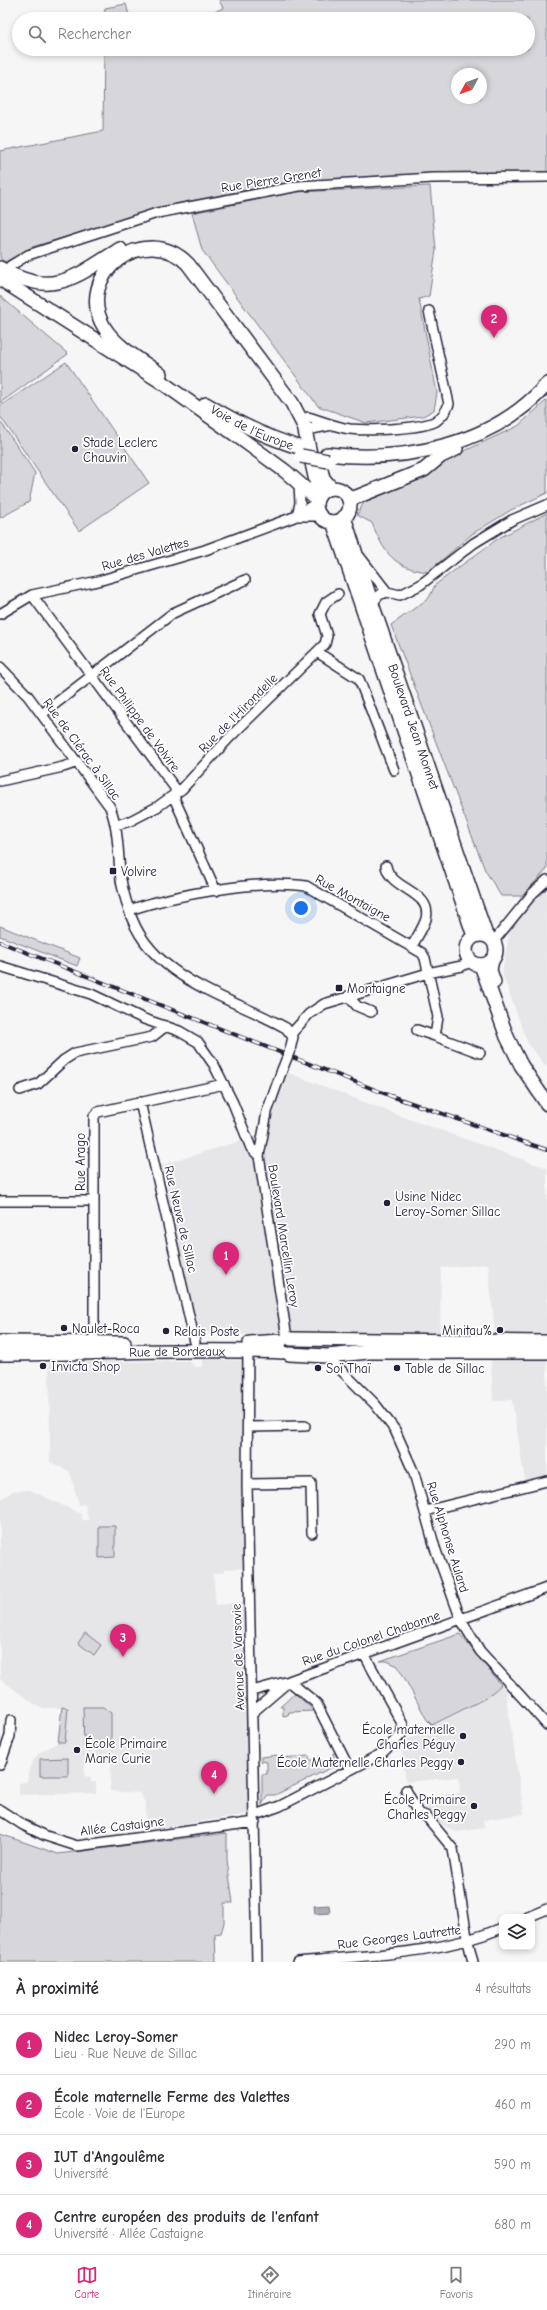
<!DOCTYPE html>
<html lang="fr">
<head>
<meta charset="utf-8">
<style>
	:root { --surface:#fff; --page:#f7f7f7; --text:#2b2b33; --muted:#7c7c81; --line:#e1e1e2; --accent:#db2777 }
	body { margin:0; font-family:"Comic Neue",sans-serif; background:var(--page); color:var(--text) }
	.controls { position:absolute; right:12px; bottom:12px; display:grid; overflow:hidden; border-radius:8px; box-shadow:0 2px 6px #0003 }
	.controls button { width:36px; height:36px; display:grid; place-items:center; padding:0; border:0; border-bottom:1px solid var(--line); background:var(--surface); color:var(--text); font:20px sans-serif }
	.compass { position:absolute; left:451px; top:68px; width:36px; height:36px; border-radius:50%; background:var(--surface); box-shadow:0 2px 6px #0003; rotate:229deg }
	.you { position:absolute; left:301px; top:908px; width:14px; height:14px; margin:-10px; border:3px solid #fff; border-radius:50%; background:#1a73e8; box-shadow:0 0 0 6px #1a73e833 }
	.badge { display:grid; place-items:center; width:26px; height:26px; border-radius:50%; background:var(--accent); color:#fff; font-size:13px; font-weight:700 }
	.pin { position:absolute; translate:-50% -33px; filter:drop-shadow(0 1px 2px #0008) }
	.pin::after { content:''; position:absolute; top:21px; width:14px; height:12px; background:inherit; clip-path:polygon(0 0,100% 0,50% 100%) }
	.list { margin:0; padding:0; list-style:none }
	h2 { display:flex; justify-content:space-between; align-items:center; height:52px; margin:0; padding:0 16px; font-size:17px }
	h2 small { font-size:13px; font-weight:400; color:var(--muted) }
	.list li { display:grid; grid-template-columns:26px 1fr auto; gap:12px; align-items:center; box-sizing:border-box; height:60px; padding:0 16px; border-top:1px solid var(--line) }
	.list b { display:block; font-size:15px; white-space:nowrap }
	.list p { margin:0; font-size:13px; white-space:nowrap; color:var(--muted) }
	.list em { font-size:13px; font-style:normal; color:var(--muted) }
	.icon { flex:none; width:22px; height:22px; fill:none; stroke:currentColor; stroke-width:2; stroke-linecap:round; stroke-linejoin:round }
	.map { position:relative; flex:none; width:547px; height:1962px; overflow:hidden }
	.search { position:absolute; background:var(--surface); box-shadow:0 2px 6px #0003; left:12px; right:12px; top:12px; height:44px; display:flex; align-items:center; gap:10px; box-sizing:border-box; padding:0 14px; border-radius:22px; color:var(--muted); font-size:15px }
	.sheet { height:292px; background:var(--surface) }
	nav { display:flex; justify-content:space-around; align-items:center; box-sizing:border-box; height:56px; border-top:1px solid var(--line); background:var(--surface); font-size:11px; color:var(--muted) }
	nav a { display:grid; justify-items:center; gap:2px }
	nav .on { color:var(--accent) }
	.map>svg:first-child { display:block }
	.built { fill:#e6e6e9 }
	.green { fill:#d7d7db; stroke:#7c7c8b; fill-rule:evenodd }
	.water { fill:#aeaeb7; stroke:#767685 }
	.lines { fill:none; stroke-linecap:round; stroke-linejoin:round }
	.street-casing { stroke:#22223b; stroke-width:12 }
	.secondary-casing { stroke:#22223b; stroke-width:16 }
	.street { stroke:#fff; stroke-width:9 }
	.secondary { stroke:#fff; stroke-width:13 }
	.rail-casing { stroke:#22223b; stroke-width:4 }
	.rail { stroke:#fff; stroke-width:2.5; stroke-dasharray:8; stroke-linecap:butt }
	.street-bridge-casing { stroke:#22223b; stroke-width:12; stroke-linecap:butt }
	.secondary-bridge-casing { stroke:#22223b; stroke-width:16; stroke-linecap:butt }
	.street-bridge { stroke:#fff; stroke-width:9 }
	.secondary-bridge { stroke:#fff; stroke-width:13 }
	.poi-dot { fill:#22223b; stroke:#fff; stroke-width:1.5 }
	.labels { text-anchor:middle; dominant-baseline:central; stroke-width:3.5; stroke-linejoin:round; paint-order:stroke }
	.street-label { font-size:13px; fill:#22223b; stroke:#fff }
	.poi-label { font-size:13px; fill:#22223b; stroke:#fff; text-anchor:start }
</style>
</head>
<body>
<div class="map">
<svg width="547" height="1962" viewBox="0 0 547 1962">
	<rect width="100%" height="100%" fill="#f6f6f7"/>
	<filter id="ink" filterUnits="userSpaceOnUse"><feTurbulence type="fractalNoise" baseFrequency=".025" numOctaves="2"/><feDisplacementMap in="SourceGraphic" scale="8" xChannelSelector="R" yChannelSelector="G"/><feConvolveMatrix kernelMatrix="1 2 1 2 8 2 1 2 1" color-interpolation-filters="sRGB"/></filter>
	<g filter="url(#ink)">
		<path class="built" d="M547,869V1068L528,1044L502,973L509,934L522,896Z
			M286,1072L406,1118L547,1168V1333H495L488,1264L441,1268L440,1333L210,1335L196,1326L158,1166L267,1133Z
			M105,1358L117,1359V1362L189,1361L195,1367H202L203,1359L242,1360L247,1568L224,1569V1572L213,1574L216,1605L244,1602L249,1814L146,1830L145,1803L140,1793L110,1791L111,1763L85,1764L84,1776L91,1777V1782H96V1793L19,1795V1783L27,1782L31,1764L38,1754L58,1742L62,1708H40L0,1679V1500L13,1491L30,1490L81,1514L82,1520H88L85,1504L79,1505L70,1472L50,1462L49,1361L65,1364V1361L105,1360Z
			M491,1360H547V1476L525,1481L512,1400L493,1401Z
			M501,1685L507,1693L506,1696L524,1814L483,1820L484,1828L456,1832L441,1824L417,1798L460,1793L459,1777L406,1782L401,1743L486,1698Z"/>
		<path class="green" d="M219,0H547V172L300,181L181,203L32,247L5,262L0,258V151L103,131L104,49H138L139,54L152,49H528V19H200L223,8ZM457,74H481V98H457Z
			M126,4L130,19H104L105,8Z
			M430,186L436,250L429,296L419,299L437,393L434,410L423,416L366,423L318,406L202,250L192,213L296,192Z
			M0,296L68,354L0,403Z
			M66,362L149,483L79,531L0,416V406Z
			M547,400V493L511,510L472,534L428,572C394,568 384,553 372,523L357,515L364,502L413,482L443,461L518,426Z
			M0,421L35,473L29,502L0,518Z
			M547,513V869L522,896H501L485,870L391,625L429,598L435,585L459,567L499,538Z
			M0,926L80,958L77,966L0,936Z
			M99,1526H115V1557L99,1558Z
			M85,1633L101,1645L94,1655L78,1643Z
			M460,1634L501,1685L486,1698L432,1725L427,1720L398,1666L387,1661H380Z
			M295,1693L314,1711L289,1712L288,1715L283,1716V1707H280Z
			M62,1707L68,1708L65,1742H58Z
			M83,1707H103L111,1713V1746L84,1747Z
			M333,1753H335L341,1763L275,1795H268L262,1805V1774H267V1762L261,1761V1757L277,1755V1760H280V1758L309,1756L310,1760L333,1761Z
			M68,1758V1776H40V1759Z
			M227,1833V1860L233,1903H224V1923L221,1933L215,1934L216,1962H0V1834L58,1854Z"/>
		<path class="water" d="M329,1905L330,1913L315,1914L314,1906Z"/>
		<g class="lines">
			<defs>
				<path id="street" d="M10,266L28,255L157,213L299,186L433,178L547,177
					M302,420L308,417C322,421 336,427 350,429C367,431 422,429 436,421C443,416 446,412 449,404L429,311
					M304,426L312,429L332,425
					M297,516L300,503L299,484
					M297,516H320
					M360,557L387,592
					M32,595L175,788V800L216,891
					M372,604L379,595L387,592L400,595L420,585L474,543L512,520L547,505
					M0,614L32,595L98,581L205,550L294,517L316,503
					M317,652L359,679L394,770
					M0,667L28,696L110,807C118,828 118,850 120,872C121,884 125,898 129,910C149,979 231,997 286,1028L293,1037L290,1050
					M42,714L173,613L245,580
					M0,781L63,767L78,762
					M116,825L130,821L157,807L182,789L230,737L325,644L327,636L320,614L326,602L338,594
					M386,866C390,890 433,891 426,919C423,928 417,937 412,946
					M129,910C174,895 259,879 306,886L422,953L425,958L438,1017L435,1036L480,1053
					M494,941L533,893L547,880
					M0,966L91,994L144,1019L179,1031L198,1042L214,1065L233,1103L251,1148L259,1156
					M348,996L357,1006L371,1012
					M417,1030L435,1036
					M291,1034L309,1014L324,1004L428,973L462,966L471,961
					M282,1070L267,1112L259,1156L287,1338
					M20,1090L38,1084L64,1060L75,1053L152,1037L166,1026
					M140,1102L195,1342
					M0,1201H93
					M94,1342V1116L98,1112L224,1084
					M248,1351L247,1484L257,1962
					M327,1356L375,1404L395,1430L414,1473L435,1548L461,1620L480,1651L547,1725
					M248,1427L305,1426
					M247,1484L311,1483L312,1533
					M425,1511L547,1481
					M289,1681L316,1703L350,1770
					M252,1691L289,1681L547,1588
					M253,1712L287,1683
					M0,1765L10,1736L11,1720
					M406,1790L418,1813L426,1816L453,1849L467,1937L473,1962
					M0,1810L23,1825L46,1836L77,1846L255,1822
					M255,1815L280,1806L381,1754L401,1735L403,1725L364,1654
					M528,1917L547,1909
					M297,1962C365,1955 438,1955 502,1928"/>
				<g id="secondary">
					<path d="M0,268C52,299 74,278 120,249"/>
					<path d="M0,279L160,381L240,438L285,471L317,499"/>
					<path d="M160,374C142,361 116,347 104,327C73,275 145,220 188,264L292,403L304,426L319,495"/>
					<path id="s1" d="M206,404C237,423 267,438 302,448"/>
					<path d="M327,454C404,463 494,445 547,384"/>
					<path d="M320,466L323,478L331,488"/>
					<circle cx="333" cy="505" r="17"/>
					<path d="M349,500L424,470L441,456L456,449"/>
					<path id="s2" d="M344,517L372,604L486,935"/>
					<path d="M333,522L474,936"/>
					<circle cx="481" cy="950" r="15"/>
					<path d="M492,960L490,970L494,982"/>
					<path d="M481,965L507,1037L521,1065L547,1104"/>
					<path d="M291,1339L547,1342"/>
					<path d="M0,1342L124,1343"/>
					<path d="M250,1343L281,1341"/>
					<path id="s3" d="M0,1354C94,1354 188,1348 282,1352"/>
					<path d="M289,1354L327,1356L369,1352H547"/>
				</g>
			</defs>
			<use href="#street" class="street-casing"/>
			<use href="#secondary" class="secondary-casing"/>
			<use href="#street" class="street"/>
			<use href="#secondary" class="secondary"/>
			<defs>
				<path id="rail" d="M0,942L391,1096L547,1150"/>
			</defs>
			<use href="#rail" class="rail-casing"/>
			<use href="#rail" class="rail"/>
			<defs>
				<path id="street-bridge" d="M282,1070L290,1050"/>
				<path id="secondary-bridge" d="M301,456L328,461"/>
			</defs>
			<use href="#street-bridge" class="street-bridge-casing"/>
			<use href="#secondary-bridge" class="secondary-bridge-casing"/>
			<use href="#street-bridge" class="street-bridge"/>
			<use href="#secondary-bridge" class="secondary-bridge"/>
		</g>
	</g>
	<g class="poi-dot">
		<circle cx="75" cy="449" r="4"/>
		<rect x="109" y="867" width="8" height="8" rx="2"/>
		<rect x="335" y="984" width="8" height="8" rx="2"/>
		<circle cx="387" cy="1203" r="4"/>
		<circle cx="64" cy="1328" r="4"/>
		<circle cx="500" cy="1330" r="4"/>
		<circle cx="166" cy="1331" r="4"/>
		<circle cx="43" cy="1366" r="4"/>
		<circle cx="318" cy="1368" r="4"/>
		<circle cx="397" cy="1368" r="4"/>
		<circle cx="463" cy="1736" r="4"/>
		<circle cx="77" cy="1750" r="4"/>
		<circle cx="461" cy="1762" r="4"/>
		<circle cx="474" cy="1806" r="4"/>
	</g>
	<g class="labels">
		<g class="street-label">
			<text transform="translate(271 180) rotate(-9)">Rue Pierre Grenet</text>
			<text stroke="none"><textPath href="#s1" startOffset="52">Voie de l'Europe</textPath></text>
			<text transform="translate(145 554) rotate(-16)">Rue des Valettes</text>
			<text transform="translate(238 713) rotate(-45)">Rue de l'Hirondelle</text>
			<text transform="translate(140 719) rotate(54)">Rue Philippe de Volvire</text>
			<text stroke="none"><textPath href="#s2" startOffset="221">Boulevard Jean Monnet</textPath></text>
			<text transform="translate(82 749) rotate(54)">Rue de Clérac à Sillac</text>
			<text transform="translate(353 898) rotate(29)">Rue Montaigne</text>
			<text transform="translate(80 1162) rotate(-90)">Rue Arago</text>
			<text transform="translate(181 1219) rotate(77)">Rue Neuve de Sillac</text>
			<text transform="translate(284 1236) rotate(81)">Boulevard Marcellin Leroy</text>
			<text stroke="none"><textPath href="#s3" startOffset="177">Rue de Bordeaux</textPath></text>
			<text transform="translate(448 1537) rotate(73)">Rue Alphonse Aulard</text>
			<text transform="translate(371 1638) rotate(-19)">Rue du Colonel Chabanne</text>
			<text transform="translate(238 1657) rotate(-92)">Avenue de Varsovie</text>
			<text transform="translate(122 1826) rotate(-7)">Allée Castaigne</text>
			<text transform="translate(399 1937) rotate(-7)">Rue Georges Lautrette</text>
		</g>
		<g class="poi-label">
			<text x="83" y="442">Stade Leclerc<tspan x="83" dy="15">Chauvin</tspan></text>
			<text x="121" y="871">Volvire</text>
			<text x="347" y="988">Montaigne</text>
			<text x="395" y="1196">Usine Nidec<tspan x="395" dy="15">Leroy-Somer Sillac</tspan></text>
			<text x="72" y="1328">Naulet-Roca</text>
			<text x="492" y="1330" text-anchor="end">Minitau%</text>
			<text x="174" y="1331">Relais Poste</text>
			<text x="51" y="1366">Invicta Shop</text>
			<text x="326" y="1368">Soï Thaï</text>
			<text x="405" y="1368">Table de Sillac</text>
			<text x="455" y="1729" text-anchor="end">École maternelle<tspan x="455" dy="15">Charles Péguy</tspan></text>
			<text x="85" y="1743">École Primaire<tspan x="85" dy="15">Marie Curie</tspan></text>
			<text x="453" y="1762" text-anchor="end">École Maternelle Charles Peggy</text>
			<text x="466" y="1799" text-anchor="end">École Primaire<tspan x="466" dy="15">Charles Peggy</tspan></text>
		</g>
	</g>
</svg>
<div class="controls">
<button><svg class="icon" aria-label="layers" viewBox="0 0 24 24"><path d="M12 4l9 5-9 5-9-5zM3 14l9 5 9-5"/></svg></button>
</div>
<svg class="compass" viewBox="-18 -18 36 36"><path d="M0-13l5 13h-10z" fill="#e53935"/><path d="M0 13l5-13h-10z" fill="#7c7c81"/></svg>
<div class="you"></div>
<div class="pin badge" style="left:226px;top:1275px">1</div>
<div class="pin badge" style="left:494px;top:338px">2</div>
<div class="pin badge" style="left:123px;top:1657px">3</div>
<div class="pin badge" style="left:214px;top:1794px">4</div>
<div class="search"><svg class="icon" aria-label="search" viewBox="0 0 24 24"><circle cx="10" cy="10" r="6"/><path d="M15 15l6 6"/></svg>Rechercher</div>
</div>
<section class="sheet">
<h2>À proximité<small>4 résultats</small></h2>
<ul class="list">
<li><span class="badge">1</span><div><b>Nidec Leroy-Somer</b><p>Lieu · Rue Neuve de Sillac</p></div><em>290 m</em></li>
<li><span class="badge">2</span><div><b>École maternelle Ferme des Valettes</b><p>École · Voie de l'Europe</p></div><em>460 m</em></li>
<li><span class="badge">3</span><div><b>IUT d'Angoulême</b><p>Université</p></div><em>590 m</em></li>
<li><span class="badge">4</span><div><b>Centre européen des produits de l'enfant</b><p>Université · Allée Castaigne</p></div><em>680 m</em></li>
</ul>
</section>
<nav>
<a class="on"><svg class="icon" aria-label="map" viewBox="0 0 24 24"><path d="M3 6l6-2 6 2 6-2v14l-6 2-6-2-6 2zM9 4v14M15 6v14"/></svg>Carte</a>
<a><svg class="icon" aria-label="directions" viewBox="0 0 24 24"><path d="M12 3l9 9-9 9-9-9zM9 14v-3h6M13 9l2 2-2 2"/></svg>Itinéraire</a>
<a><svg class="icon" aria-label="saved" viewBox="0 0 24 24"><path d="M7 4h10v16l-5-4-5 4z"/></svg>Favoris</a>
</nav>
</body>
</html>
